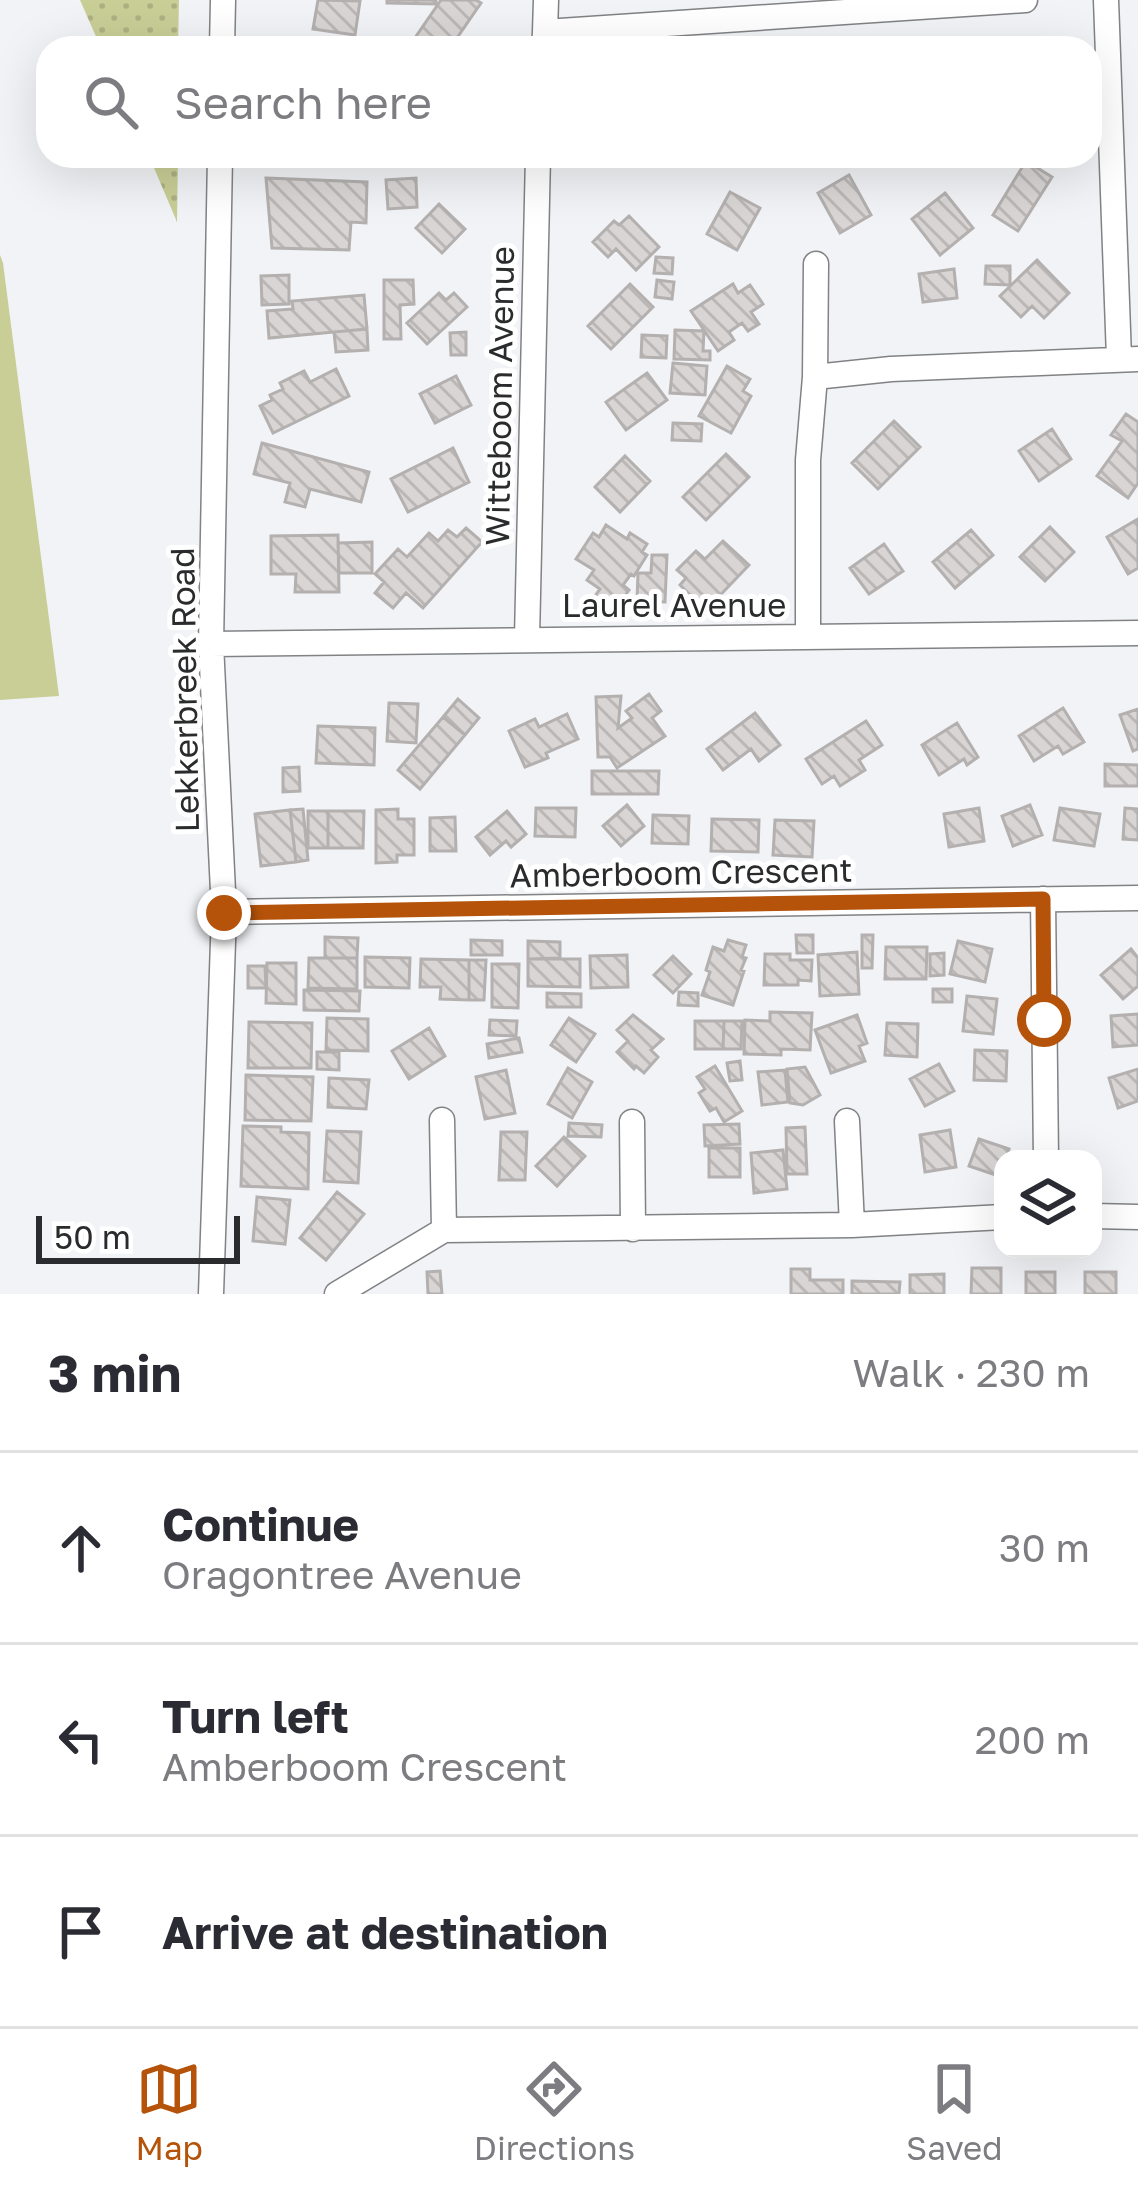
<!DOCTYPE html>
<html lang="en">
<head>
<meta charset="utf-8">
<style>
	:root { --surface:#fff; --page:#f2f2f3; --text:#2b2b33; --muted:#7c7c81; --line:#e1e1e2; --accent:#b45309 }
	body { margin:0; font-family:"Golos Text",sans-serif; background:var(--page); color:var(--text) }
	.controls { position:absolute; right:36px; bottom:36px; display:grid; overflow:hidden; border-radius:24px; box-shadow:0 12px 48px #0002 }
	.controls button { width:108px; height:108px; display:grid; place-items:center; padding:0; border:0; border-bottom:3px solid var(--line); background:var(--surface); color:var(--text); font:60px sans-serif }
	.scale { position:absolute; left:36px; bottom:30px; width:204px; box-sizing:border-box; padding-left:12px; border:6px solid #2a2b2c; border-top:0; font-size:33px; line-height:42px; white-space:nowrap; color:#2a2b2c; -webkit-text-stroke:9px #fff; paint-order:stroke }
	.stop { position:absolute; width:36px; height:36px; margin:-27px; border:9px solid #b45309; border-radius:50%; background:#fff }
	.stop.end { background:#b45309; border-color:#fff; box-shadow:0 3px 12px #0008 }
	.list { margin:0; padding:0; list-style:none }
	h2 { display:flex; justify-content:space-between; align-items:center; height:156px; margin:0; padding:0 48px; font-size:51px }
	h2 small { font-size:39px; font-weight:400; color:var(--muted) }
	.list li { display:grid; grid-template-columns:78px 1fr auto; gap:36px; align-items:center; box-sizing:border-box; height:192px; padding:0 48px; border-top:3px solid var(--line) }
	.list b { display:block; font-size:45px; white-space:nowrap }
	.list p { margin:0; font-size:39px; white-space:nowrap; color:var(--muted) }
	.list em { font-size:39px; font-style:normal; color:var(--muted) }
	.icon { flex:none; width:66px; height:66px; fill:none; stroke:currentColor; stroke-width:2; stroke-linecap:round; stroke-linejoin:round }
	.map { position:relative; flex:none; width:1138px; height:1294px; overflow:hidden }
	.search { position:absolute; background:var(--surface); box-shadow:0 12px 48px #0002; left:36px; right:36px; top:36px; height:132px; display:flex; align-items:center; gap:30px; box-sizing:border-box; padding:0 42px; border-radius:36px; color:var(--muted); font-size:45px }
	.sheet { height:732px; background:var(--surface) }
	nav { display:flex; justify-content:space-around; align-items:center; box-sizing:border-box; height:168px; border-top:3px solid var(--line); background:var(--surface); font-size:33px; color:var(--muted) }
	nav a { display:grid; justify-items:center; gap:6px }
	nav .on { color:var(--accent) }
	.map>svg:first-child { display:block }
	.grass { fill:url(#grass-dots) }
	.pitch { fill:#c9ce97 }
	.building { fill:url(#building-back-hatch); stroke:#b3b0af; stroke-width:3 }
	.lines { fill:none; stroke-linecap:round; stroke-linejoin:round }
	.minor-casing { stroke:#808284; stroke-width:27 }
	.minor { stroke:#fff; stroke-width:24 }
	.route { stroke:#b45309; stroke-width:15 }
	.labels { text-anchor:middle; dominant-baseline:central; stroke-width:10; stroke-linejoin:round; paint-order:stroke }
	.street-label { font-size:33px; fill:#2a2b2c; stroke:#fff }
</style>
</head>
<body>
<div class="map">
<svg width="1138" height="1294" viewBox="0 0 1138 1294">
	<defs>
		<pattern id="grass-dots" width="8" height="8" patternUnits="userSpaceOnUse" patternTransform="scale(3)"><rect width="8" height="8" fill="#c9ce97"/><path d="M2 2h.1M6 6h.1" fill="none" stroke="#adb182" stroke-width="1.8" stroke-linecap="round"/></pattern>
		<pattern id="building-back-hatch" width="6" height="6" patternUnits="userSpaceOnUse" patternTransform="scale(3)"><rect width="6" height="6" fill="#d8d5d4"/><path d="M-1 5l2 2M0 0l6 6M5-1l2 2" fill="none" stroke="#bab7b6"/></pattern>
	</defs>
	<rect width="100%" height="100%" fill="#f2f3f6"/>
	<path class="grass" d="M80,0H179L178,48H101Z
		M149,156H178L177,222Z"/>
	<path class="pitch" d="M0,255L3,263L59,696L0,700Z"/>
	<path class="building" d="M318,0L360,1L355,35L313,29Z
		M387,0H436V4L387,3Z
		M441,0H476L481,3L450,48H408Z
		M1026,161L1052,177L1018,231L993,215Z
		M849,175L871,215L840,233L818,193Z
		M266,178L367,182L366,223L351,222L349,250L272,248Z
		M416,178L417,207L388,209L386,180Z
		M730,192L760,208L737,250L707,234Z
		M945,193L973,228L940,255L912,219Z
		M439,204L465,229L442,253L416,228Z
		M629,216L659,247L636,270L616,249L608,257L593,242L614,221L619,225Z
		M656,257L673,258L672,274L654,273Z
		M1037,260L1069,293L1044,318L1032,306L1021,317L1000,296Z
		M986,266H1010V285L985,284Z
		M954,269L957,298L923,302L919,274Z
		M289,275V304L262,305L261,276Z
		M384,280H413L414,304L400,305L401,339H384Z
		M657,280L674,282L672,299L655,297Z
		M630,284L653,307L611,349L588,326Z
		M733,284L738,293L750,285L763,304L751,312L759,324L748,331L742,323L729,332L734,340L718,351L691,311Z
		M439,293L446,300L454,293L467,307L427,344L407,323Z
		M364,295L367,329L269,338L267,311L293,309L292,301Z
		M367,329L368,350L336,352L334,332Z
		M675,330L704,331L703,351H710V360L674,359Z
		M466,332V355H451L450,333Z
		M642,335L667,336L666,358L641,357Z
		M673,363L707,366L705,395L670,393Z
		M727,366L750,379L743,391L751,396L731,433L699,416Z
		M336,369L349,396L273,433L260,406L272,400L270,395L283,389L280,383L304,371L310,382Z
		M647,373L667,400L626,430L606,402Z
		M456,376L471,405L435,423L420,394Z
		M1126,414L1138,422V483L1128,498L1097,476L1122,441L1111,435Z
		M894,421L920,447L878,489L852,463Z
		M673,423L702,424L701,441L672,440Z
		M1052,429L1071,459L1039,481L1019,451Z
		M262,443L369,472L361,502L310,489L305,507L285,502L290,483L254,474Z
		M453,448L469,482L408,512L391,479Z
		M726,454L749,477L706,520L683,497Z
		M625,456L650,481L620,512L595,487Z
		M1138,519V568L1128,574L1107,537Z
		M606,525L627,539L630,533L647,544L642,552L647,555L634,576L631,574L623,585L629,590L615,610L595,596L600,589L587,580L594,570L576,559L593,533L599,537Z
		M1050,527L1074,552L1045,581L1020,557Z
		M466,528L482,542L423,608L406,593L393,608L375,593L384,582L375,574L398,549L407,557L429,533L438,541L448,530L457,537Z
		M971,530L993,555L955,588L933,562Z
		M338,535L339,592H295L296,574H271V536Z
		M723,541L749,565L706,610L680,585L686,578L677,570L696,551L705,559Z
		M372,542V573H339L338,543Z
		M884,544L903,571L869,594L850,568Z
		M652,555H667L665,602L637,601L638,573H651Z
		M649,694L661,711L652,718L665,736L617,768L610,757H598L596,697L621,696L618,728L632,718L626,711Z
		M458,699L479,718L465,735L443,717Z
		M389,703L418,704L416,743L387,741Z
		M1063,708L1084,742L1063,754L1058,746L1034,761L1019,736Z
		M1138,709V749L1133,751L1120,715Z
		M755,713L780,745L759,761L751,749L723,770L707,749Z
		M567,714L578,739L546,753L548,758L525,767L509,731L535,719L539,727Z
		M443,717L465,735L420,789L398,770Z
		M866,721L882,745L859,760L865,770L840,786L834,776L822,784L806,759Z
		M957,723L978,757L967,765L964,759L939,775L922,745Z
		M318,726L375,728L374,765L316,763Z
		M1105,764L1138,765V786H1105Z
		M299,767L300,791L283,792V768Z
		M592,771H659L658,794H592Z
		M627,805L644,826L621,846L603,826Z
		M1030,805L1042,835L1013,846L1002,816Z
		M536,808H576L575,837L535,836Z
		M979,808L984,841L949,847L944,814Z
		M1060,808L1100,814L1094,846L1054,840Z
		M1125,808L1138,809V840L1123,839Z
		M303,809L308,860L296,862L290,810Z
		M398,809V819H414V855H397V862L376,863V810Z
		M290,810L296,862L261,866L255,814Z
		M308,811H328V848H308Z
		M328,811H364L363,848H328Z
		M507,811L526,834L511,847L506,841L490,855L476,837Z
		M653,815L689,816L688,844L652,843Z
		M455,817L456,851H430V818Z
		M712,819L759,820L758,852L711,851Z
		M775,820L814,821L812,857L773,855Z
		M796,935H813V953H797Z
		M862,935H873L872,968H862Z
		M325,937L358,938L357,958H325Z
		M471,940L502,941V955H471Z
		M728,940L746,945L742,957L746,958L741,970L744,971L733,1005L702,995L710,972L706,970L713,947L724,951Z
		M528,941L560,942V958L528,959Z
		M958,941L992,949L985,982L950,974Z
		M886,947H927L926,979H885Z
		M1131,949L1138,958V986L1123,999L1101,975Z
		M857,952L859,994L820,996L818,955Z
		M944,953V975L930,976V954Z
		M765,954H790V960H812L811,981L798,980V985H764Z
		M627,955L628,987L591,988L590,956Z
		M673,956L691,974L673,993L654,975Z
		M365,957L410,958L409,988L365,987Z
		M309,958H357V989L308,988Z
		M421,959L469,960V1000L440,999L441,987H420Z
		M528,959H580V987L528,986Z
		M469,960H486L484,1000H469Z
		M267,963H296V1004L266,1003Z
		M492,964H519L518,1008L492,1007Z
		M248,966H265L266,988H248Z
		M933,989H952V1002H933Z
		M304,990L360,991L359,1011L304,1010Z
		M679,992L698,993V1006L678,1005Z
		M547,993L581,994V1007H547Z
		M967,996L997,999L993,1034L963,1031Z
		M770,1012L812,1013L810,1050L781,1049V1055L744,1054L745,1020L770,1021Z
		M1138,1014V1045L1113,1047L1111,1016Z
		M633,1015L663,1039L651,1050L658,1057L644,1073L636,1066L634,1069L617,1052L628,1041L617,1030Z
		M857,1015L867,1043L859,1046L865,1061L831,1073L815,1030Z
		M327,1018L368,1019V1051L326,1050Z
		M569,1018L595,1034L576,1062L551,1045Z
		M490,1020L517,1021L516,1036L489,1035Z
		M695,1021H724L723,1049H695Z
		M724,1021H742L741,1049H723Z
		M249,1022L312,1023L311,1068H248Z
		M887,1023L918,1024L917,1057L885,1055Z
		M429,1028L445,1056L409,1079L392,1051Z
		M519,1038L522,1052L489,1058L487,1044Z
		M975,1050L1007,1051L1006,1081L974,1080Z
		M317,1052H339V1070L317,1069Z
		M740,1061L742,1080L730,1081L727,1063Z
		M939,1064L954,1091L925,1106L910,1079Z
		M715,1066L742,1111L724,1122L716,1108L710,1111L699,1093L705,1089L697,1077Z
		M805,1067L820,1095L803,1105L790,1103L787,1069Z
		M568,1068L592,1082L572,1118L548,1104Z
		M1138,1069V1101L1118,1108L1109,1078Z
		M506,1070L515,1113L485,1119L476,1077Z
		M785,1070L788,1102L762,1105L758,1072Z
		M246,1075L313,1077L311,1121L245,1120Z
		M329,1078L369,1080L366,1109L328,1107Z
		M569,1123L602,1125L601,1137L568,1136Z
		M739,1124L740,1144L705,1146L704,1125Z
		M243,1126L281,1127V1132L309,1133L308,1189L241,1186Z
		M805,1127L807,1174H787L786,1128Z
		M950,1130L956,1167L925,1172L920,1135Z
		M327,1131L361,1132L358,1183L324,1181Z
		M501,1132H527L525,1180H499Z
		M564,1137L585,1156L557,1186L536,1166Z
		M979,1139L1009,1149L999,1176L969,1166Z
		M709,1148H740V1177H709Z
		M783,1150L787,1189L754,1193L751,1153Z
		M337,1192L364,1214L326,1260L300,1238Z
		M257,1197L290,1200L285,1244L253,1241Z
		M972,1268H1001V1294H971Z
		M791,1269H810V1280H843V1294H791Z
		M440,1271L442,1294H428L427,1272Z
		M1026,1272H1055V1294H1026Z
		M1085,1272H1116V1294H1085Z
		M944,1274V1294H910V1275Z
		M852,1281L900,1282L899,1294H852Z"/>
	<g class="lines">
		<defs>
			<path id="minor" d="M1106,0L1119,358
				M545,32L546,0
				M222,48L223,0
				M544,48L545,32L1025,0
				M815,377L816,264
				M808,636V460L815,377L891,369L1138,359
				M527,638L538,156
				M211,644L1138,633
				M1043,899L1046,1159
				M224,912L1138,898
				M442,1120L444,1230
				M847,1121L852,1225
				M632,1122L633,1229
				M1093,1216L1138,1217
				M211,1294L224,912L211,644L220,156
				M337,1294L444,1230L852,1225L1003,1217"/>
		</defs>
		<use href="#minor" class="minor-casing"/>
		<use href="#minor" class="minor"/>
	</g>
	<g class="lines">
		<path class="route" d="M224,913L1043,899L1044,1020"/>
	</g>
	<g class="labels">
		<g class="street-label">
			<text transform="translate(499 396) rotate(-89)">Witteboom Avenue</text>
			<text x="674" y="604">Laurel Avenue</text>
			<text transform="translate(184 690) rotate(-91)">Lekkerbreek Road</text>
			<text transform="translate(681 872) rotate(-1)">Amberboom Crescent</text>
		</g>
	</g>
</svg>
<div class="controls">
<button><svg class="icon" aria-label="layers" viewBox="0 0 24 24"><path d="M12 4l9 5-9 5-9-5zM3 14l9 5 9-5"/></svg></button>
</div>
<div class="scale">50 m</div>
<div class="stop" style="left:1044px;top:1020px"></div>
<div class="stop end" style="left:224px;top:913px"></div>
<div class="search"><svg class="icon" aria-label="search" viewBox="0 0 24 24"><circle cx="10" cy="10" r="6"/><path d="M15 15l6 6"/></svg>Search here</div>
</div>
<section class="sheet">
<h2>3 min<small>Walk · 230 m</small></h2>
<ul class="list">
<li><svg class="icon" aria-label="ahead" viewBox="0 0 24 24"><path d="M12 20V5M6 11l6-6 6 6"/></svg><div><b>Continue</b><p>Oragontree Avenue</p></div><em>30 m</em></li>
<li><svg class="icon" aria-label="left" viewBox="0 0 24 24"><path d="M17 20v-9H6M10 6l-5 5 5 5"/></svg><div><b>Turn left</b><p>Amberboom Crescent</p></div><em>200 m</em></li>
<li><svg class="icon" aria-label="arrive" viewBox="0 0 24 24"><path d="M6 21V4h12l-3 4 3 4H6"/></svg><div><b>Arrive at destination</b></div></li>
</ul>
</section>
<nav>
<a class="on"><svg class="icon" aria-label="map" viewBox="0 0 24 24"><path d="M3 6l6-2 6 2 6-2v14l-6 2-6-2-6 2zM9 4v14M15 6v14"/></svg>Map</a>
<a><svg class="icon" aria-label="directions" viewBox="0 0 24 24"><path d="M12 3l9 9-9 9-9-9zM9 14v-3h6M13 9l2 2-2 2"/></svg>Directions</a>
<a><svg class="icon" aria-label="saved" viewBox="0 0 24 24"><path d="M7 4h10v16l-5-4-5 4z"/></svg>Saved</a>
</nav>
</body>
</html>
